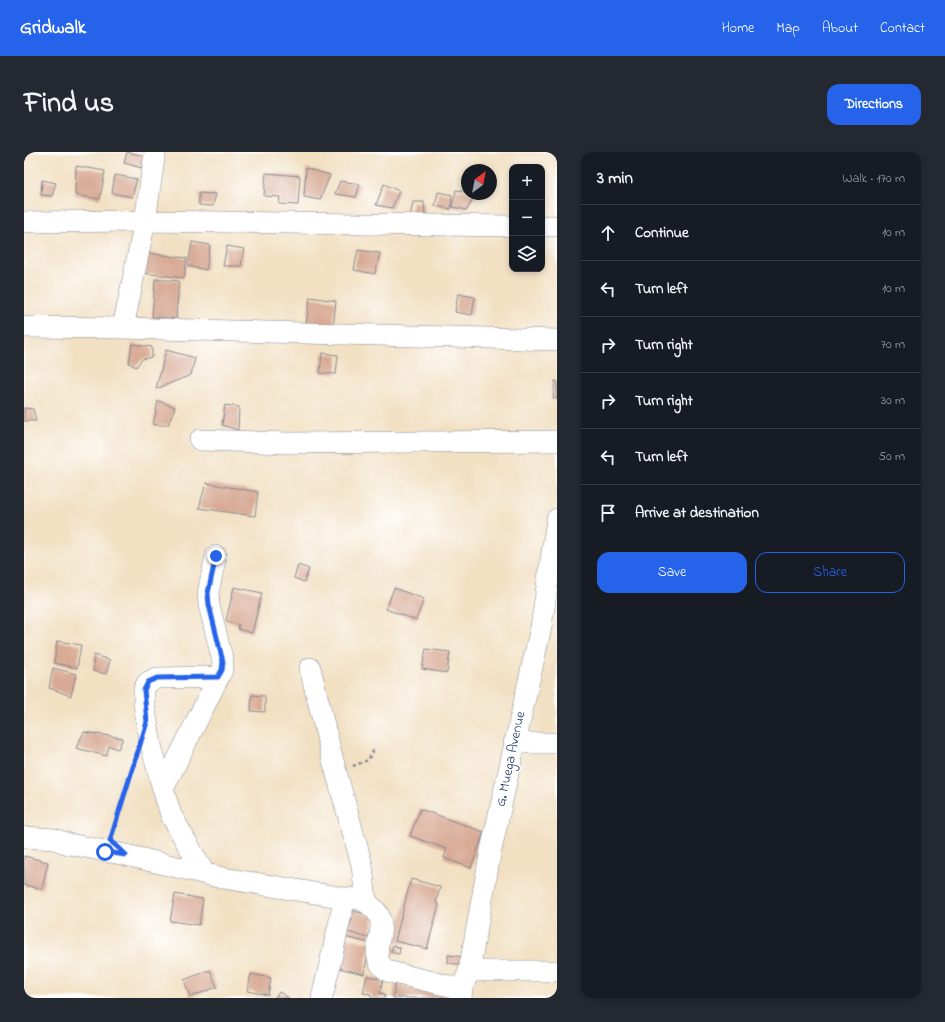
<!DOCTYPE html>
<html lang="en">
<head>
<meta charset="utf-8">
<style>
	:root { --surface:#171b24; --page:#242831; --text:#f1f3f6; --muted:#9ea1a6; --line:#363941; --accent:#2563eb }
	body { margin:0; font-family:"Indie Flower",sans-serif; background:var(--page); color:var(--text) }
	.controls { position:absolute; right:12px; top:12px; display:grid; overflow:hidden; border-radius:8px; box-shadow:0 2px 6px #0003 }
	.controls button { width:36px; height:36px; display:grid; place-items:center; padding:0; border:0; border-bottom:1px solid var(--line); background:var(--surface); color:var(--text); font:20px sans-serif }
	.compass { position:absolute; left:437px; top:12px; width:36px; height:36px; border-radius:50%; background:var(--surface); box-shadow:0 2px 6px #0003; rotate:32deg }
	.stop { position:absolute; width:12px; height:12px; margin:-9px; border:3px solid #2563eb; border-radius:50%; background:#fff }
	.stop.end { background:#2563eb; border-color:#fff; box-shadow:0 1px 4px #0008 }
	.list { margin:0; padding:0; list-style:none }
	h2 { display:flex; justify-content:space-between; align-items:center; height:52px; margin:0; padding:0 16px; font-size:17px }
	h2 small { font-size:13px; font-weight:400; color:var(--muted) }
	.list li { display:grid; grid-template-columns:26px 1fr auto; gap:12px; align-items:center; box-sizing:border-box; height:56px; padding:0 16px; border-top:1px solid var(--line) }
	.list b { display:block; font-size:15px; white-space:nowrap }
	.list em { font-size:13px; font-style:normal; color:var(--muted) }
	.actions { display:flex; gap:8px; padding:12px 16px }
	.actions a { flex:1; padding:9px 0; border:1px solid var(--accent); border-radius:12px; text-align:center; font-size:14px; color:var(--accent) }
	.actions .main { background:var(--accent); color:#fff }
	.icon { flex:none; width:22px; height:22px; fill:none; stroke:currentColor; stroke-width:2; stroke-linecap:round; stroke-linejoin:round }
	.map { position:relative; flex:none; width:533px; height:846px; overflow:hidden; border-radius:12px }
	header { display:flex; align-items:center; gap:24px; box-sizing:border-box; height:56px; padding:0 20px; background:var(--accent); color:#fff }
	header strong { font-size:19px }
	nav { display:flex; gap:22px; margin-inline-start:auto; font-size:14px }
	.intro { display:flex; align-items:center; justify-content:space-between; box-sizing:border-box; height:96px; padding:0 24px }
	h1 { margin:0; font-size:28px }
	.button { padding:10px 18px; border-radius:12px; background:var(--accent); color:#fff; font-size:14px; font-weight:700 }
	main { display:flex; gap:24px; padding:0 24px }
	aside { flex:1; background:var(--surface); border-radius:12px; box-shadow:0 2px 6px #0003 }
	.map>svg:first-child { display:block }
	.building { fill:#d8aa95 }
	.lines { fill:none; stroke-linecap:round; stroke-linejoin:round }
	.minor-casing { stroke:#868890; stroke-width:22 }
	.path { stroke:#868890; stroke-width:2.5; stroke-dasharray:3 3; stroke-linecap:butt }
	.minor { stroke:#fff; stroke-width:21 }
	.route { stroke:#2563eb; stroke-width:5 }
	.labels { text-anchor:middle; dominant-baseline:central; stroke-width:3.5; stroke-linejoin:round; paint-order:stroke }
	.street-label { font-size:14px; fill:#1b2f5e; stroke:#fff }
</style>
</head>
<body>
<header>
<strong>Gridwalk</strong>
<nav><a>Home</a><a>Map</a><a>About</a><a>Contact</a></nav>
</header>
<div class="intro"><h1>Find us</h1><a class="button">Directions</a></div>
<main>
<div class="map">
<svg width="533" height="846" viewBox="0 0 533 846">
	<rect width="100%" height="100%" fill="#fff"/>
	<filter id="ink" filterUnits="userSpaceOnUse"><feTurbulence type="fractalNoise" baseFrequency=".025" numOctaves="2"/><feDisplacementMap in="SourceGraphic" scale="8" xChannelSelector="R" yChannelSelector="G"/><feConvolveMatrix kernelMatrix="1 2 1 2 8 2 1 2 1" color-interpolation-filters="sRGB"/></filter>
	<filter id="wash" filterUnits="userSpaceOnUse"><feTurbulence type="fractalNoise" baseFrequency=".012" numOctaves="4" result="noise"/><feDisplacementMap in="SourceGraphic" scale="16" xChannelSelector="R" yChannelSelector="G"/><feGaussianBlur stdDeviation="0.9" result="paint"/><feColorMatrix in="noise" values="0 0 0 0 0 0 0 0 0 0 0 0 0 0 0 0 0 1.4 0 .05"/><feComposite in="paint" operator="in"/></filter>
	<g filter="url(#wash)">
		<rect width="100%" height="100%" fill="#f2e0c3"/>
		<g id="blocks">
			<path class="building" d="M103,0L120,4L118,16L100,11Z
				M52,14L81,19L76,47L51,43Z
				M282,16L306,23L296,48L280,45Z
				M242,21L276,24L274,53L255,52L256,45L240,44Z
				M91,23L113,27L108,45L88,41Z
				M18,28L32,31L28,44L17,43Z
				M316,29L336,32L332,45L311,42Z
				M360,32L375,39L368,56L352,53Z
				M432,38L443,40V42H452L443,58L428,55Z
				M414,40L428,43L427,57L411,54Z
				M175,41L192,42L189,54L175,53Z
				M389,50H400L401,64L386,65Z
				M168,90L186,93L182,118L164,114Z
				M203,94L220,97L217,114H199Z
				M334,98L356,101L351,122L330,118Z
				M122,101L163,106L160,126L119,121Z
				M131,127L155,129L152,167L128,165Z
				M434,142L451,145L448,163L431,160Z
				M286,145L312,149L309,176L282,173Z
				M108,192L128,195V205L118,207L112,215L105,211Z
				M142,198L171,206L167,223L132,237Z
				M298,201L314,203L312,222L296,221Z
				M531,229H533V247L529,246Z
				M134,249L151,255L144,273H129Z
				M201,253L215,255L214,278L198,273Z
				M0,256L9,257L12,269H0Z
				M182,331L234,340L231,364L175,356Z
				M274,413L285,417L280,430L270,426Z
				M210,435L238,441L228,481L214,477L215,473L202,469Z
				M370,436L400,447L392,468L362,457Z
				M33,489L57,493L53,516L30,511Z
				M402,497L426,500L423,521L398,517Z
				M70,503L86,508L82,522L69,519Z
				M29,516L52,522L47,544L25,536Z
				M228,543L241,544V560L227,559Z
				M60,580L99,586L94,597L85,594L82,604L52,596Z
				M396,657L460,680L447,716L420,706L423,697L386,684Z
				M0,704L24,710L18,737L0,733Z
				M387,727L416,735L412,751L415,752L403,797L371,789Z
				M151,742L179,747L175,773L146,769Z
				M330,759L350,765L344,786L324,780Z
				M320,785L346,791L340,822L314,816Z
				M369,793L376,796L375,802L367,800Z
				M424,803L441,805L440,813L424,811Z
				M186,818L193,835L166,845L160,828Z
				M227,822L247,826L244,843L223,839Z
				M343,824L359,827L356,841L361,842V846H347V842L339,841Z
				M371,832L421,842L420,846H369Z
				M255,840L265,846H251Z"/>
		</g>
	</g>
	<g filter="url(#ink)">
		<use href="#blocks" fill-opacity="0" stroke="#868890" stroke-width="1"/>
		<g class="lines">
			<defs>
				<path id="minor" d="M0,70L121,69L488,74
					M518,74H533
					M0,175L99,176L533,188
					M99,176L121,69L131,0
					M176,288L264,291L533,289
					M286,516L308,605L338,713L342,749
					M490,591H533
					M139,637L198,518L199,510L185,453L184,441L192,404
					M0,685L30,687L45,692L102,703L199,726L321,746
					M180,721L147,663L139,637L127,593L120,552V537L124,530L133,526L194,525
					M445,819H533
					M298,846L321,746C335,746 339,747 349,756C367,772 348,791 355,809C357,815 361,817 366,820L438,837
					M437,846L438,837L445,819L467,698L517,475L533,367"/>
			</defs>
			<use href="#minor" class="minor-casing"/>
			<path class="path" d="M329,614L344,608L351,596
				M88,682L112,607"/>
			<use href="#minor" class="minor"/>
		</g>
	</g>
	<g class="lines" filter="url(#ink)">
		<path class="route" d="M81,700L102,703L96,697L86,689L123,570L120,538L124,530L133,526L194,525L198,518L199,510L185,453L184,441L192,404"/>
	</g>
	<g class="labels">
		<g class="street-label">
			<text transform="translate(487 607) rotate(-78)">G. Muega Avenue</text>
		</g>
	</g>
</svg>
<div class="controls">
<button>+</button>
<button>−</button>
<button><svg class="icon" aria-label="layers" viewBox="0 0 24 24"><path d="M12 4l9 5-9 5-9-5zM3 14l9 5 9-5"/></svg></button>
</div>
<svg class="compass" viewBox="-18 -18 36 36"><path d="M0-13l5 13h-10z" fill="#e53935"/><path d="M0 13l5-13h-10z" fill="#9ea1a6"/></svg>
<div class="stop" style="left:81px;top:700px"></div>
<div class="stop end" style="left:192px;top:404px"></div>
</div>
<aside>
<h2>3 min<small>Walk · 170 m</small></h2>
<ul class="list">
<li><svg class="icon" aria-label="ahead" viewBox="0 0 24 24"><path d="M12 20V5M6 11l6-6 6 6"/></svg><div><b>Continue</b></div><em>10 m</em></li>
<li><svg class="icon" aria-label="left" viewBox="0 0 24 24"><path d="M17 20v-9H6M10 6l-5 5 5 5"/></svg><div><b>Turn left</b></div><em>10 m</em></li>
<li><svg class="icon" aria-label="right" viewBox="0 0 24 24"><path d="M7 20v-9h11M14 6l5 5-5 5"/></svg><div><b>Turn right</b></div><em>70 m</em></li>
<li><svg class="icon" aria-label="right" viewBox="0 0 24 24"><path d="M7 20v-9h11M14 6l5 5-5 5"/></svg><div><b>Turn right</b></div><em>30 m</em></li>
<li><svg class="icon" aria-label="left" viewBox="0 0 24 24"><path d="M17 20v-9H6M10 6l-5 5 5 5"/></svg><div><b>Turn left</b></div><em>50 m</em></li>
<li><svg class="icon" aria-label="arrive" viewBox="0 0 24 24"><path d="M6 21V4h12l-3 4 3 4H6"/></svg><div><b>Arrive at destination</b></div></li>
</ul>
<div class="actions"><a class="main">Save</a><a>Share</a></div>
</aside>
</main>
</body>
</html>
